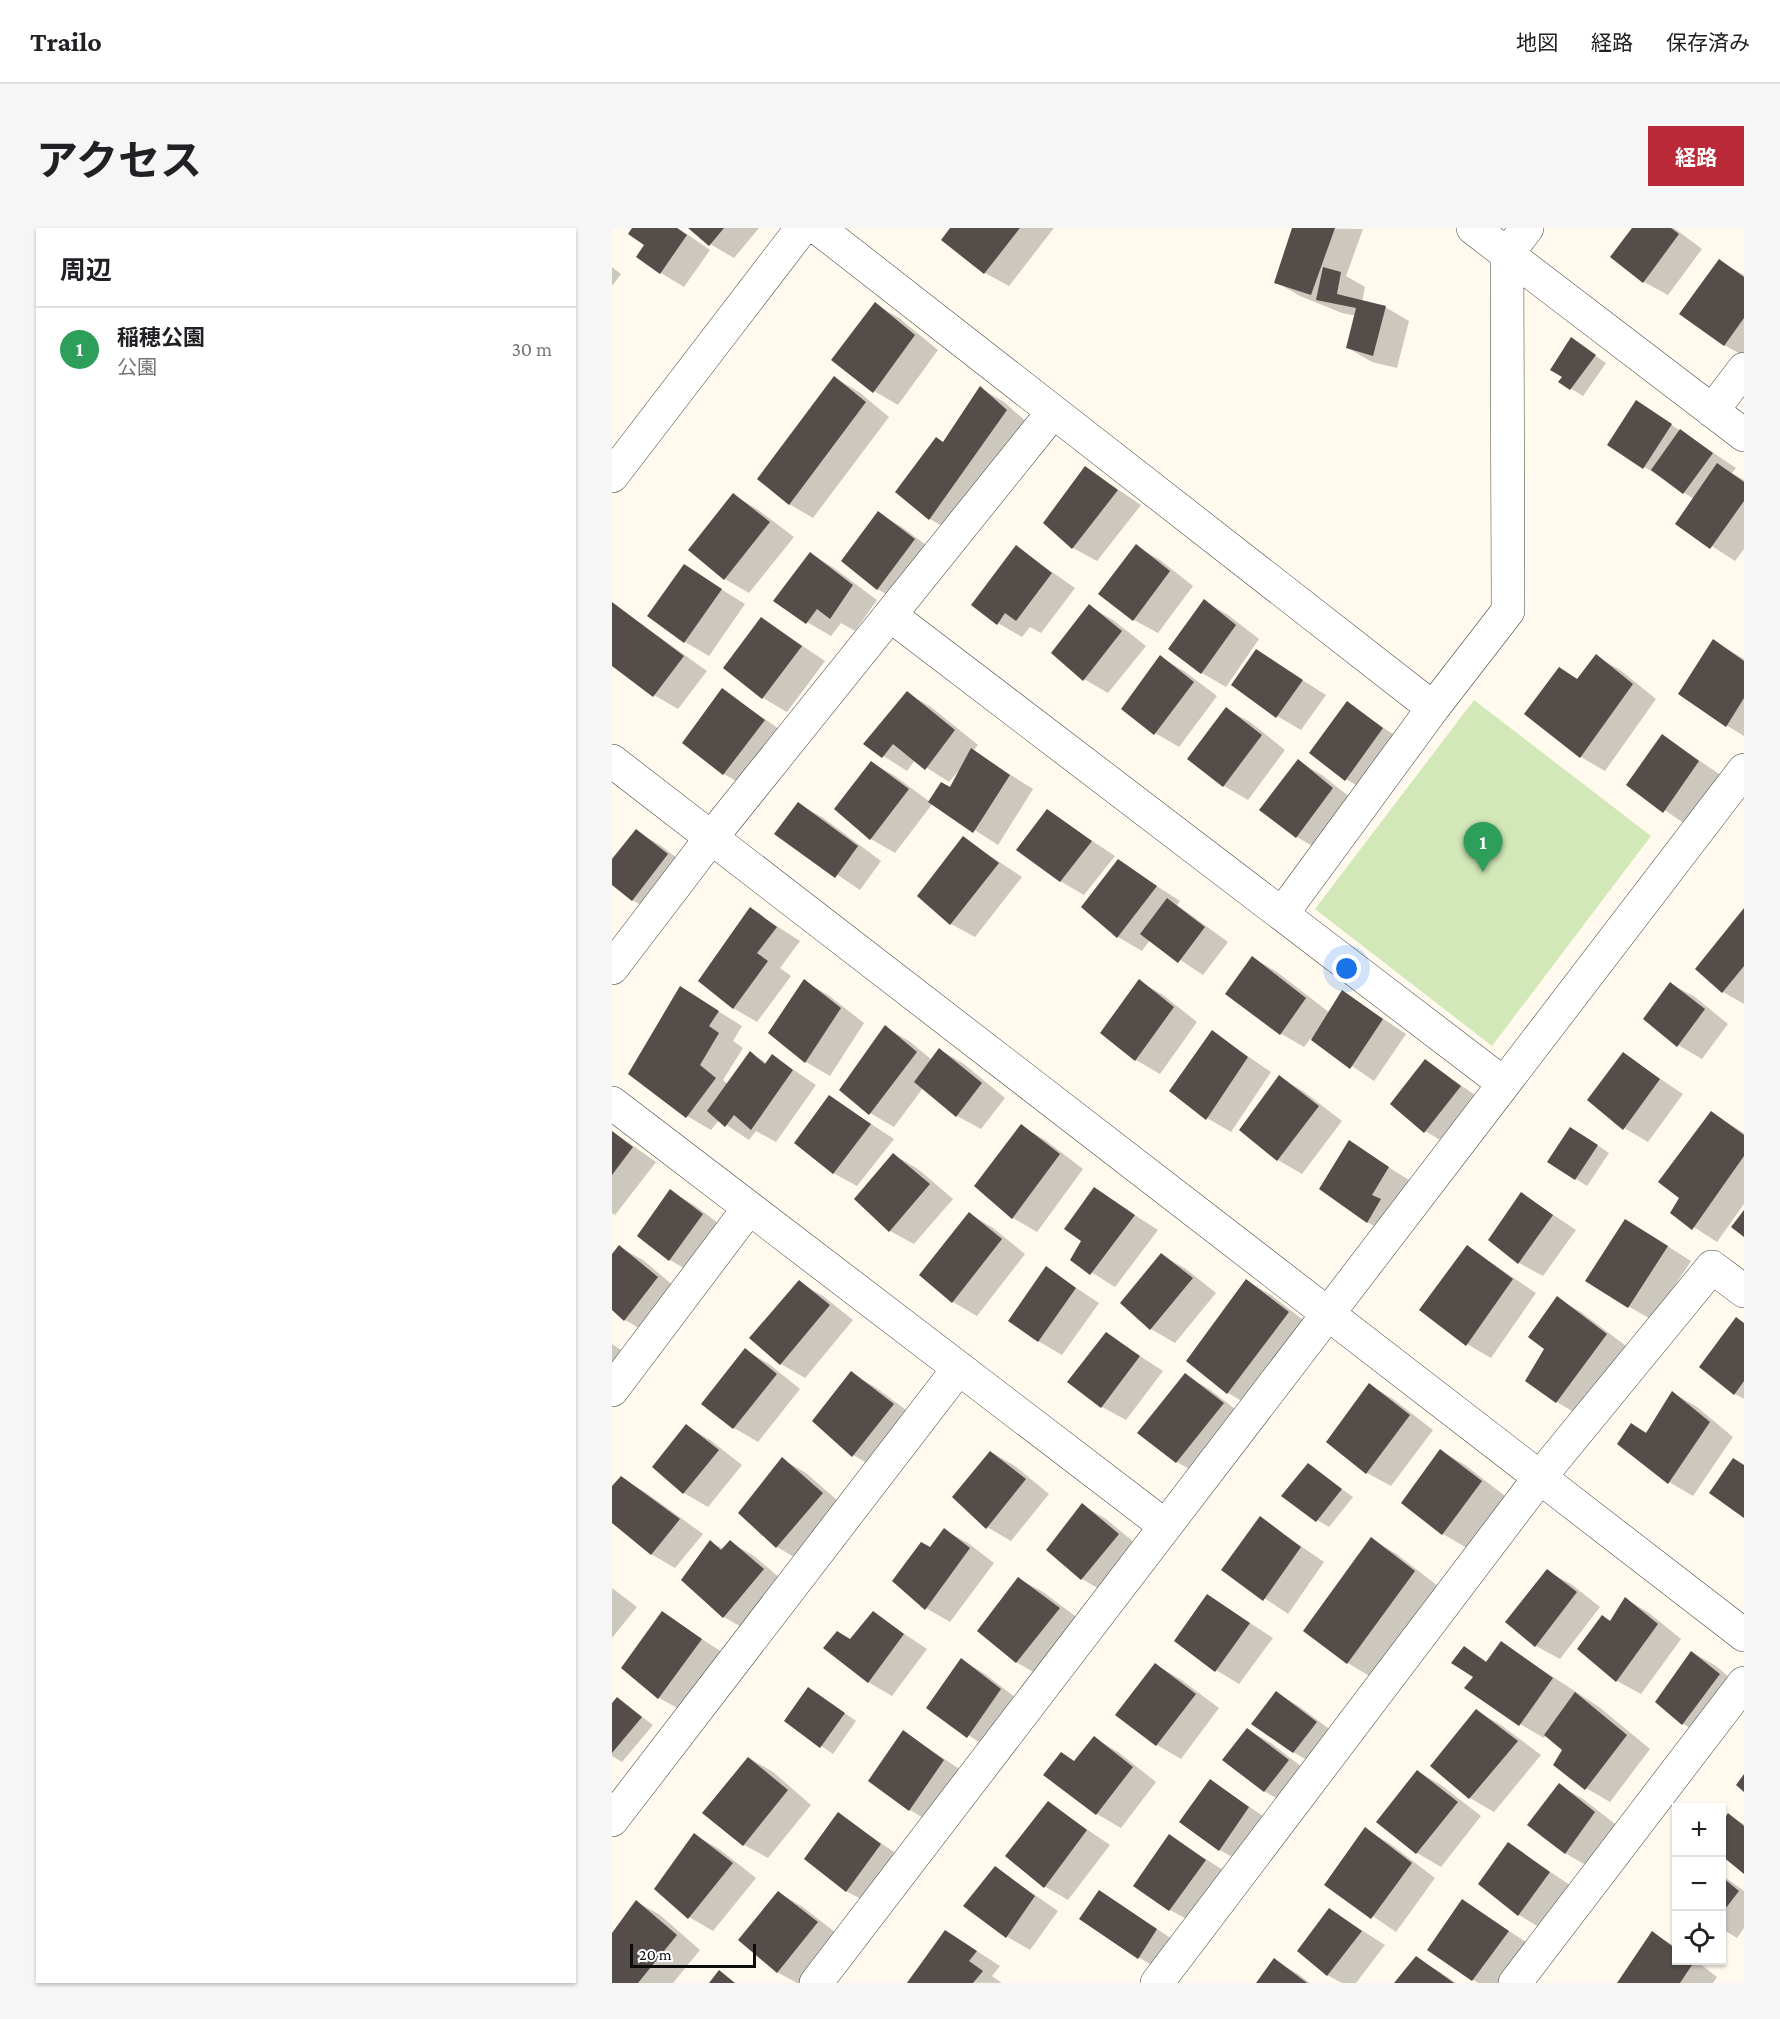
<!DOCTYPE html>
<html lang="ja">
<head>
<meta charset="utf-8">
<style>
	:root { --surface:#fff; --page:#f6f6f6; --text:#202124; --muted:#757577; --line:#e0e0e0; --accent:#b92937 }
	body { margin:0; font-family:"Crimson Pro","Noto Sans JP",serif; background:var(--page); color:var(--text) }
	.controls { position:absolute; right:18px; bottom:18px; display:grid; overflow:hidden; border-radius:0px; box-shadow:0 2px 4px #0004 }
	.controls button { width:54px; height:54px; display:grid; place-items:center; padding:0; border:0; border-bottom:2px solid var(--line); background:var(--surface); color:var(--text); font:30px sans-serif }
	.scale { position:absolute; left:18px; bottom:15px; width:126px; box-sizing:border-box; padding-left:6px; border:3px solid #0d0d0d; border-top:0; font-size:16px; line-height:21px; white-space:nowrap; color:#0d0d0d; -webkit-text-stroke:4px #fff; paint-order:stroke }
	.you { position:absolute; left:735px; top:741px; width:21px; height:21px; margin:-15px; border:4px solid #fff; border-radius:50%; background:#1a73e8; box-shadow:0 0 0 9px #1a73e833 }
	.badge { display:grid; place-items:center; width:39px; height:39px; border-radius:50%; background:var(--accent); color:#fff; font-size:20px; font-weight:700 }
	.pin { position:absolute; translate:-50% -50px; filter:drop-shadow(0 2px 3px #0008) }
	.pin::after { content:''; position:absolute; top:32px; width:21px; height:18px; background:inherit; clip-path:polygon(0 0,100% 0,50% 100%) }
	.list { margin:0; padding:0; list-style:none }
	h2 { display:flex; justify-content:space-between; align-items:center; height:78px; margin:0; padding:0 24px; font-size:26px }
	h2 small { font-size:20px; font-weight:400; color:var(--muted) }
	.list li { display:grid; grid-template-columns:39px 1fr auto; gap:18px; align-items:center; box-sizing:border-box; height:84px; padding:0 24px; border-top:2px solid var(--line) }
	.list b { display:block; font-size:22px; white-space:nowrap }
	.list p { margin:0; font-size:20px; white-space:nowrap; color:var(--muted) }
	.list em { font-size:20px; font-style:normal; color:var(--muted) }
	.icon { flex:none; width:33px; height:33px; fill:none; stroke:currentColor; stroke-width:2; stroke-linecap:round; stroke-linejoin:round }
	.map { position:relative; flex:none; width:1132px; height:1755px; overflow:hidden; border-radius:0px }
	header { display:flex; align-items:center; gap:36px; box-sizing:border-box; height:84px; padding:0 30px; background:var(--surface); border-bottom:2px solid var(--line) }
	header strong { font-size:28px }
	nav { display:flex; gap:33px; margin-inline-start:auto; font-size:21px }
	.intro { display:flex; align-items:center; justify-content:space-between; box-sizing:border-box; height:144px; padding:0 36px }
	h1 { margin:0; font-size:42px }
	.button { padding:15px 27px; border-radius:0px; background:var(--accent); color:#fff; font-size:21px; font-weight:700 }
	main { display:flex; gap:36px; padding:0 36px }
	aside { flex:1; background:var(--surface); border-radius:0px; box-shadow:0 2px 4px #0004 }
	.map>svg:first-child { display:block }
	.green { fill:#d3e8b8 }
	.shadow { fill:#0003 }
	.building { fill:#554d4a }
	.lines { fill:none; stroke-linecap:round; stroke-linejoin:round }
	.minor-casing { stroke:#404040; stroke-width:34 }
	.minor { stroke:#fff; stroke-width:33 }
</style>
</head>
<body>
<header>
<strong>Trailo</strong>
<nav><a>地図</a><a>経路</a><a>保存済み</a></nav>
</header>
<div class="intro"><h1>アクセス</h1><a class="button">経路</a></div>
<main>
<aside>
<h2>周辺<small></small></h2>
<ul class="list">
<li><span class="badge" style="background:#2e9e5b">1</span><div><b>稲穂公園</b><p>公園</p></div><em>30 m</em></li>
</ul>
</aside>
<div class="map">
<svg width="1132" height="1755" viewBox="0 0 1132 1755">
	<rect width="100%" height="100%" fill="#fffaed"/>
	<path class="green" d="M862,472L1039,608L880,818L703,681Z"/>
	<path class="shadow" d="M22,0H66L98,22L72,59L49,45Z
		M78,0H147L122,30L98,16Z
		M340,0H442L397,58L373,45Z
		M681,0L751,1L734,48L753,59L750,74L773,79L797,93L785,140L760,134L736,120L744,88L730,85L688,68L664,54Z
		M1021,0H1062L1090,21L1056,67L1032,54Z
		M1107,33L1132,47V128L1112,117Z
		M0,39L9,46L0,58Z
		M263,76L287,90L326,122L286,177L262,163Z
		M959,111L994,135L971,168L948,154L952,148Z
		M223,150L247,164L277,189L201,290L177,276Z
		M368,160L392,174L418,197L342,305L318,291L285,264L332,215Z
		M1025,174L1124,240L1120,245L1132,252V321L1123,333L1066,296L1082,271L997,216Z
		M474,240L529,277L485,333L461,320Z
		M121,267L145,281L182,309L137,365L113,351L78,322Z
		M266,285L290,299L326,326L289,374L265,361Z
		M524,318L548,332L581,358L546,405L522,392Z
		M404,319L463,360L429,405L418,399L410,409L386,395Z
		M199,326L222,340L265,372L243,403L229,395L219,408L195,394Z
		M72,338L133,376L97,428L73,414Z
		M592,373L616,387L647,411L614,459L590,445L558,420Z
		M0,375L95,443L66,481L42,467L0,436Z
		M477,378L501,392L534,418L496,465L472,451Z
		M150,391L213,433L175,484L151,470L113,440Z
		M1102,413L1132,431V508L1114,497Z
		M644,423L714,467L689,502L665,488Z
		M984,428L1008,442L1044,471L993,543L969,529L914,485L948,441L966,451Z
		M548,429L572,443L605,468L567,519L543,505Z
		M110,462L176,507L136,560L112,546L72,515Z
		M295,465L319,479L366,517L361,523L421,561L386,617L321,575L283,625L259,611L224,581L259,534L283,548L318,574L339,561L348,541L337,554L303,532L295,543L253,516Z
		M735,475L794,515L757,565L734,551Z
		M614,481L638,494L673,522L636,572L612,558Z
		M1050,507L1110,548L1076,598L1016,557Z
		M686,533L710,547L744,574L709,623L685,609L650,582Z
		M186,576L210,589L269,633L248,662L165,606Z
		M435,583L503,628L472,667L448,653Z
		M24,603L48,617L79,641L44,685L20,672L0,655V634Z
		M351,610L410,649L363,709L339,696L307,668Z
		M506,633L568,673L565,677L616,714L591,747L538,712L530,723L506,709L471,679Z
		M138,681L188,713L168,740L179,748L145,794L121,780Z
		M1132,683V776L1111,764L1085,741Z
		M641,730L665,744L718,785L731,764L794,806L762,853L699,810L692,819L668,805Z
		M192,753L216,767L252,795L218,848L194,834L158,805Z
		M527,753L551,767L585,794L548,846L524,832L490,805Z
		M1059,756L1083,769L1116,796L1090,831L1066,817Z
		M69,760L130,798L121,813L131,820L111,852L116,856L138,825L155,835L161,828L204,857L164,914L144,903L137,912L107,892L99,902L75,888Z
		M273,799L297,813L320,832L328,822L352,836L393,870L369,901L345,888L311,860L282,899L258,885Z
		M600,804L659,844L619,904L595,890L559,862Z
		M1011,826L1071,866L1036,914L1012,900Z
		M813,833L872,873L837,917L813,903Z
		M667,849L691,863L730,893L690,946L666,932L629,901Z
		M218,869L282,911L245,958L221,945Z
		M1100,885L1132,905V976L1105,1014L1060,985L1069,969Z
		M409,898L433,912L471,941L425,1004L401,990L364,958Z
		M0,903L44,934L3,987L0,985Z
		M970,907L997,925L975,958L937,934Z
		M737,914L800,954L779,1007L755,994Z
		M282,927L306,941L341,971L302,1016L278,1003Z
		M482,961L546,1002L503,1059L460,1032L471,1013Z
		M58,963L82,977L114,1001L82,1046L58,1032L27,1007Z
		M910,966L964,1002L931,1048L907,1035L878,1011Z
		M358,986L381,1000L413,1026L365,1088L341,1074L309,1047Z
		M1038,1007L1079,1033L1040,1092L1016,1078Z
		M7,1019L31,1032L69,1064L37,1106L13,1092L0,1080V1029Z
		M856,1019L924,1065L879,1130L855,1116Z
		M550,1027L574,1041L604,1065L563,1115L539,1101Z
		M434,1040L487,1075L450,1127L426,1113Z
		M635,1053L659,1067L700,1099L640,1179L616,1165L576,1133Z
		M187,1054L211,1068L241,1092L193,1150L169,1136Z
		M945,1070L969,1084L1018,1121L968,1188L945,1174Z
		M1124,1091L1132,1096V1171L1123,1166Z
		M494,1106L551,1143L514,1192L490,1179L458,1154Z
		M0,1116L12,1124L0,1138Z
		M133,1122L157,1136L188,1161L146,1214L122,1200L91,1176Z
		M239,1145L263,1159L305,1190L265,1241L241,1227Z
		M573,1147L597,1161L635,1190L589,1248L565,1234Z
		M757,1157L781,1171L821,1202L779,1258L755,1245Z
		M1061,1165L1085,1179L1121,1209L1081,1268L1057,1254L1020,1197L1035,1205Z
		M74,1198L98,1212L130,1237L96,1279L72,1265L42,1239Z
		M829,1223L853,1237L893,1268L855,1320L831,1306L791,1275Z
		M379,1224L403,1238L437,1266L399,1313L375,1299Z
		M170,1231L194,1245L234,1280L189,1333L165,1319L128,1284Z
		M696,1237L741,1269L717,1299L705,1292Z
		M9,1250L33,1264L91,1306L63,1340L39,1326L0,1293V1261Z
		M470,1277L494,1291L530,1321L494,1365L470,1351L436,1321Z
		M648,1290L712,1334L676,1386L611,1342Z
		M332,1302L356,1315L382,1335L338,1394L314,1380L318,1321Z
		M759,1311L783,1325L826,1358L759,1449L736,1435Z
		M98,1314L112,1321L118,1314L142,1328L175,1356L136,1403L112,1389L71,1352Z
		M935,1343L959,1356L988,1379L948,1431L924,1418L895,1393Z
		M407,1351L431,1364L471,1394L428,1448L404,1434Z
		M0,1360L25,1379L0,1410Z
		M596,1368L661,1410L627,1456L604,1442Z
		M1014,1371L1037,1385L1069,1411L1029,1466L1005,1453L999,1394Z
		M50,1385L113,1426L71,1483L47,1470Z
		M261,1385L315,1421L280,1468L256,1454L239,1412Z
		M889,1415L987,1479L1038,1521L998,1574L974,1560L952,1521L934,1507L932,1510L908,1496L852,1420L876,1434Z
		M1080,1424L1104,1438L1131,1461L1095,1510L1071,1496L1045,1474Z
		M350,1432L373,1446L412,1476L380,1523L316,1480Z
		M544,1437L568,1451L607,1480L569,1531L545,1517L506,1487Z
		M665,1465L688,1479L728,1509L705,1538L681,1524Z
		M208,1468L244,1493L221,1526L174,1493Z
		M6,1471L41,1497L10,1534L0,1528V1478Z
		M865,1483L889,1497L929,1527L882,1584L858,1570Z
		M636,1502L659,1515L700,1547L676,1577L652,1563Z
		M292,1504L355,1546L321,1596L298,1582Z
		M482,1510L506,1524L544,1554L509,1600L485,1586L433,1547L463,1534Z
		M137,1530L161,1544L199,1577L156,1630L132,1617Z
		M805,1543L829,1557L869,1588L829,1639L805,1625L767,1593Z
		M599,1553L660,1594L632,1636L608,1622Z
		M947,1557L971,1571L1007,1599L977,1639L953,1625Z
		M436,1575L498,1617L456,1672L432,1658Z
		M227,1586L292,1631L258,1676L234,1663Z
		M1116,1587L1132,1596V1644L1110,1626V1597Z
		M753,1601L777,1615L823,1650L784,1704L714,1656Z
		M83,1607L107,1621L144,1650L101,1703L77,1689Z
		M558,1608L617,1646L582,1695L558,1682Z
		M896,1616L961,1659L930,1701L907,1687Z
		M384,1640L446,1683L418,1722L394,1708Z
		M1110,1647L1132,1663V1700L1125,1710L1110,1701Z
		M488,1664L568,1716L550,1743L526,1729Z
		M167,1665L191,1679L229,1709L191,1755H185L165,1744Z
		M851,1673L920,1718L893,1755H866L817,1722Z
		M25,1674L48,1687L88,1722L61,1755H0V1707Z
		M718,1682L773,1717L744,1755H730L715,1747Z
		M334,1703L388,1738L380,1748L390,1755L295,1754Z
		M1040,1705L1064,1719V1732H1083L1105,1749L1101,1755H1006Z
		M804,1730L828,1744L844,1755H784Z
		M662,1732L686,1746L698,1755H646Z"/>
	<path class="building" d="M20,0H65L75,7L48,46L24,29L32,17L16,6Z
		M76,0H112L97,18Z
		M338,0H408L372,46L329,12Z
		M680,0H723L699,67L662,55Z
		M1020,0H1059L1067,6L1031,55L998,29Z
		M1107,31L1132,49V90L1112,118L1067,86Z
		M711,39L729,44L725,66L774,78L761,128L734,120L744,80L704,72Z
		M263,74L303,107L261,165L219,132Z
		M959,109L984,127L958,162L946,154L950,149L938,142Z
		M222,148L254,174L177,277L145,251Z
		M368,158L395,182L317,292L283,264L324,209L331,214Z
		M1024,172L1060,196L1031,241L995,217Z
		M1068,201L1101,225L1071,266L1039,242Z
		M1105,235L1132,254V273L1098,321L1063,296Z
		M473,238L506,262L460,321L431,295Z
		M121,265L158,294L112,352L76,322Z
		M266,283L303,311L265,362L229,333Z
		M524,316L558,343L521,393L486,366Z
		M404,317L440,345L404,393L393,385L385,397L359,377Z
		M198,324L241,357L218,391L205,381L194,396L161,373Z
		M72,336L110,361L72,415L35,388Z
		M592,371L624,397L589,446L556,421Z
		M0,374L72,428L41,469L0,438Z
		M477,376L510,403L471,453L439,425Z
		M149,389L190,418L150,471L111,440Z
		M1101,411L1132,433V470L1114,499L1066,466Z
		M644,421L691,452L664,490L619,457Z
		M984,426L1021,456L968,530L912,486L947,439L965,451Z
		M548,427L582,454L542,507L509,481Z
		M110,460L153,492L111,547L70,515Z
		M295,463L343,502L313,542L281,516L270,530L251,516Z
		M735,473L771,500L733,553L697,525Z
		M614,479L650,507L611,559L575,531Z
		M1050,506L1087,533L1051,585L1014,557Z
		M359,520L398,547L361,605L316,574L329,554L338,559Z
		M686,531L721,560L684,610L647,582Z
		M259,533L297,561L258,612L222,581Z
		M186,574L246,618L223,650L162,606Z
		M435,581L480,613L448,654L404,622Z
		M24,601L56,626L20,673L0,657V631Z
		M351,608L387,635L338,697L305,668Z
		M506,631L545,658L505,710L469,679Z
		M555,670L593,699L566,735L528,706Z
		M138,679L165,699L145,725L156,733L121,781L86,753Z
		M1132,680V738L1110,765L1083,741Z
		M640,728L694,770L668,807L613,766Z
		M192,751L229,780L193,835L156,805Z
		M527,751L562,779L523,833L488,805Z
		M1058,754L1093,781L1065,819L1031,791Z
		M68,758L107,783L97,798L107,805L88,837L104,850L74,890L16,846Z
		M730,762L771,791L738,841L699,812Z
		M273,797L305,824L257,887L227,862Z
		M600,802L636,829L594,892L557,863Z
		M327,820L370,855L344,889L302,854Z
		M138,823L153,836L160,826L181,842L139,902L122,887L113,899L95,883Z
		M1011,824L1048,851L1011,902L975,872Z
		M813,831L849,858L812,905L778,876Z
		M667,847L707,878L665,933L627,902Z
		M217,867L259,896L221,946L182,915Z
		M1099,883L1132,907V928L1080,1002L1058,985L1067,970L1046,954Z
		M409,896L448,926L400,991L362,958Z
		M958,899L986,917L963,952L935,934Z
		M0,903L21,919L0,947Z
		M737,912L777,939L760,967L769,971L755,995L707,961Z
		M281,925L318,956L277,1004L242,971Z
		M482,959L523,987L478,1047L458,1032L469,1013L452,1001Z
		M58,961L91,986L57,1033L25,1008Z
		M909,964L941,987L906,1036L876,1012Z
		M1132,982V1009L1119,999Z
		M357,984L390,1011L340,1075L307,1047Z
		M1013,991L1056,1018L1016,1080L973,1053Z
		M7,1017L46,1049L12,1093L0,1082V1026Z
		M855,1017L901,1051L854,1118L807,1082Z
		M549,1025L581,1050L538,1102L508,1075Z
		M434,1038L464,1060L426,1114L396,1093Z
		M634,1051L677,1084L615,1166L574,1133Z
		M187,1052L218,1077L168,1137L137,1110Z
		M945,1068L995,1106L944,1175L913,1153L932,1121L916,1109Z
		M1124,1089L1132,1095V1153L1122,1167L1087,1139Z
		M494,1104L528,1128L489,1180L455,1154Z
		M133,1120L165,1146L121,1201L89,1176Z
		M239,1143L282,1176L240,1229L200,1193Z
		M573,1145L612,1175L564,1235L525,1205Z
		M757,1155L798,1187L754,1246L714,1214Z
		M1060,1163L1098,1194L1056,1256L1005,1216L1019,1195L1034,1205Z
		M74,1196L107,1222L71,1266L40,1239Z
		M828,1221L870,1253L830,1307L789,1275Z
		M378,1223L414,1251L374,1301L340,1269Z
		M170,1229L211,1265L164,1320L126,1285Z
		M1121,1230L1132,1237V1290L1097,1265Z
		M696,1235L730,1261L704,1294L669,1268Z
		M9,1248L68,1291L39,1327L0,1295V1258Z
		M470,1275L507,1306L469,1352L434,1322Z
		M648,1288L689,1319L651,1373L609,1342Z
		M332,1300L358,1320L313,1382L280,1353L309,1314L318,1319Z
		M759,1309L803,1343L735,1436L691,1403Z
		M98,1312L109,1322L118,1312L152,1341L111,1390L69,1352Z
		M935,1341L965,1364L923,1419L893,1394Z
		M406,1349L448,1380L404,1435L365,1403Z
		M595,1366L638,1395L603,1444L562,1413Z
		M1013,1369L1046,1396L1004,1454L965,1421L990,1387L998,1393Z
		M50,1383L90,1411L46,1471L9,1440Z
		M261,1383L292,1406L256,1455L211,1420L225,1403L238,1411Z
		M889,1413L941,1450L907,1498L852,1460L861,1449L839,1435L852,1418L874,1434Z
		M1079,1423L1108,1446L1070,1497L1043,1474Z
		M349,1430L389,1461L355,1510L314,1480Z
		M543,1435L584,1466L544,1518L503,1487Z
		M196,1459L233,1485L208,1520L172,1493Z
		M664,1463L705,1494L681,1525L639,1496Z
		M963,1464L1015,1507L973,1562L941,1537L950,1522L932,1507Z
		M5,1469L30,1489L0,1525V1475Z
		M864,1481L906,1513L857,1571L818,1538Z
		M635,1500L677,1532L652,1564L610,1532Z
		M291,1502L332,1532L297,1583L256,1553Z
		M482,1508L521,1539L484,1587L431,1547L449,1524L462,1533Z
		M136,1529L176,1562L131,1618L90,1585Z
		M805,1542L846,1574L804,1626L764,1594Z
		M1132,1546V1564L1124,1557Z
		M598,1551L637,1579L607,1623L567,1594Z
		M947,1555L983,1584L953,1626L915,1597Z
		M436,1573L475,1602L432,1660L393,1628Z
		M226,1584L269,1616L234,1664L192,1631Z
		M1116,1585L1132,1598V1646L1110,1628V1594Z
		M753,1599L800,1635L759,1691L712,1657Z
		M82,1605L121,1635L76,1691L42,1661Z
		M557,1606L594,1632L557,1683L521,1658Z
		M896,1614L938,1644L906,1688L866,1656Z
		M383,1638L423,1668L394,1710L351,1678Z
		M1110,1649L1127,1663L1110,1685Z
		M487,1662L545,1701L526,1731L467,1691Z
		M166,1663L206,1694L165,1745L126,1712Z
		M850,1671L897,1703L860,1753L815,1722Z
		M24,1672L65,1707L26,1755H0V1705Z
		M717,1680L750,1703L715,1748L685,1723Z
		M333,1702L365,1723L357,1733L371,1743L361,1755H295Z
		M1040,1703L1064,1721V1732L1082,1734L1068,1755H1005Z
		M804,1728L842,1755H782Z
		M662,1730L695,1755H644Z
		M107,1742L123,1755H97Z"/>
	<g class="lines">
		<defs>
			<path id="minor" d="M206,0L821,480
				M861,0L1132,207
				M1100,183L1132,141
				M0,248L190,0
				M278,387L891,855
				M0,533L1132,1407
				M670,686L821,480L896,383L895,26L915,0
				M0,740L99,610L441,184
				M0,875L552,1297
				M0,1162L137,980
				M0,1592L347,1140
				M204,1755L1132,542
				M545,1755L928,1249L1100,1039L1132,1063
				M903,1755L1132,1455"/>
		</defs>
		<use href="#minor" class="minor-casing"/>
		<use href="#minor" class="minor"/>
	</g>
</svg>
<div class="controls">
<button>+</button>
<button>−</button>
<button><svg class="icon" aria-label="locate" viewBox="0 0 24 24"><circle cx="12" cy="12" r="6"/><path d="M12 2v4M12 18v4M2 12h4M18 12h4"/></svg></button>
</div>
<div class="scale">20 m</div>
<div class="you"></div>
<div class="pin badge" style="left:871px;top:644px;background:#2e9e5b">1</div>
</div>
</main>
</body>
</html>
